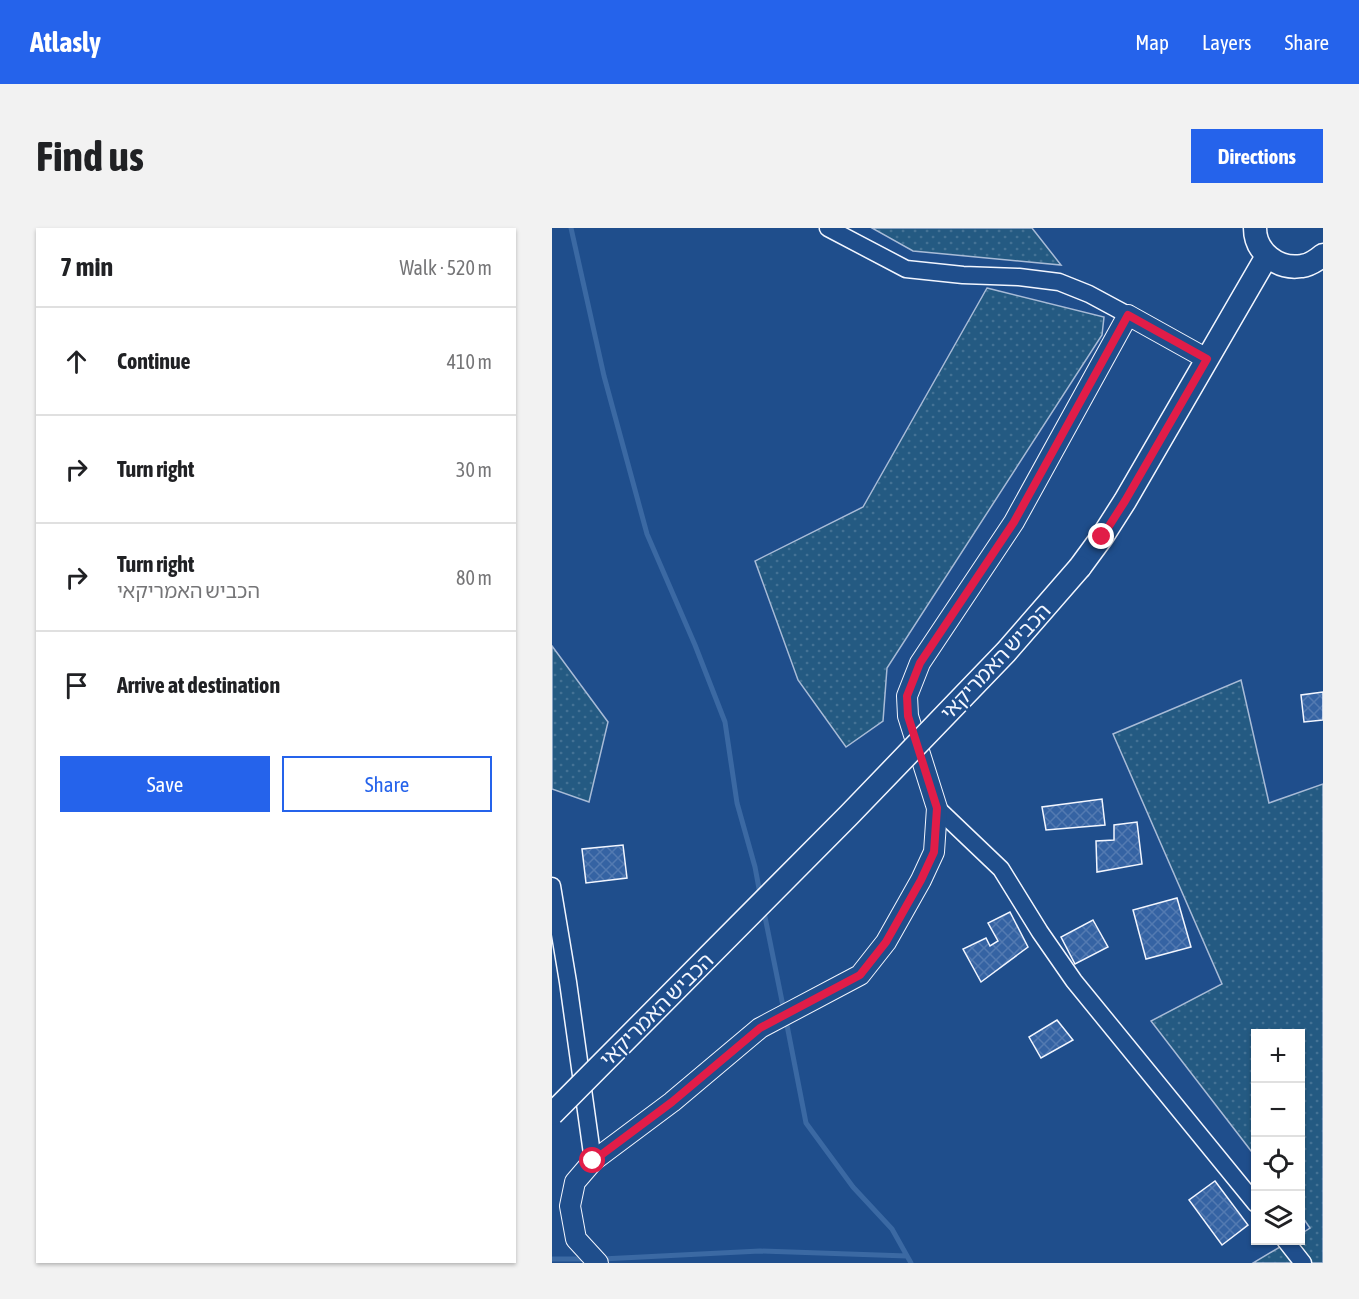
<!DOCTYPE html>
<html lang="en">
<head>
<meta charset="utf-8">
<style>
	:root { --surface:#fff; --page:#f2f2f2; --text:#202124; --muted:#757577; --line:#e0e0e0; --accent:#2563eb }
	body { margin:0; font-family:"Asap Condensed","Noto Sans Hebrew",sans-serif; background:var(--page); color:var(--text) }
	.controls { position:absolute; right:18px; bottom:18px; display:grid; overflow:hidden; border-radius:0px; box-shadow:0 2px 4px #0004 }
	.controls button { width:54px; height:54px; display:grid; place-items:center; padding:0; border:0; border-bottom:2px solid var(--line); background:var(--surface); color:var(--text); font:30px sans-serif }
	.stop { position:absolute; width:18px; height:18px; margin:-14px; border:4px solid #e11d48; border-radius:50%; background:#fff }
	.stop.end { background:#e11d48; border-color:#fff; box-shadow:0 2px 6px #0008 }
	.list { margin:0; padding:0; list-style:none }
	h2 { display:flex; justify-content:space-between; align-items:center; height:78px; margin:0; padding:0 24px; font-size:26px }
	h2 small { font-size:20px; font-weight:400; color:var(--muted) }
	.list li { display:grid; grid-template-columns:39px 1fr auto; gap:18px; align-items:center; box-sizing:border-box; height:108px; padding:0 24px; border-top:2px solid var(--line) }
	.list b { display:block; font-size:22px; white-space:nowrap }
	.list p { margin:0; font-size:20px; white-space:nowrap; color:var(--muted) }
	.list em { font-size:20px; font-style:normal; color:var(--muted) }
	.actions { display:flex; gap:12px; padding:18px 24px }
	.actions a { flex:1; padding:14px 0; border:2px solid var(--accent); border-radius:0px; text-align:center; font-size:21px; color:var(--accent) }
	.actions .main { background:var(--accent); color:#fff }
	.icon { flex:none; width:33px; height:33px; fill:none; stroke:currentColor; stroke-width:2; stroke-linecap:round; stroke-linejoin:round }
	.map { position:relative; flex:none; width:771px; height:1035px; overflow:hidden; border-radius:0px }
	header { display:flex; align-items:center; gap:36px; box-sizing:border-box; height:84px; padding:0 30px; background:var(--accent); color:#fff }
	header strong { font-size:28px }
	nav { display:flex; gap:33px; margin-inline-start:auto; font-size:21px }
	.intro { display:flex; align-items:center; justify-content:space-between; box-sizing:border-box; height:144px; padding:0 36px }
	h1 { margin:0; font-size:42px }
	.button { padding:15px 27px; border-radius:0px; background:var(--accent); color:#fff; font-size:21px; font-weight:700 }
	main { display:flex; gap:36px; padding:0 36px }
	aside { flex:1; background:var(--surface); border-radius:0px; box-shadow:0 2px 4px #0004 }
	.map>svg:first-child { display:block }
	.grass { fill:url(#grass-dots); stroke:#a8bbd7; stroke-width:1.5 }
	.lines { fill:none; stroke-linecap:round; stroke-linejoin:round }
	.stream { stroke:#3b69a3; stroke-width:5 }
	.building { fill:url(#building-cross-hatch); stroke:#f2f6ff; stroke-width:1.5 }
	.minor-casing { stroke:#f2f6ff; stroke-width:19 }
	.tertiary-casing { stroke:#f2f6ff; stroke-width:22 }
	.secondary-casing { stroke:#f2f6ff; stroke-width:25 }
	.minor { stroke:#1f4e8c; stroke-width:16 }
	.tertiary { stroke:#1f4e8c; stroke-width:20 }
	.secondary { stroke:#1f4e8c; stroke-width:22 }
	.secondary-bridge-casing { stroke:#f2f6ff; stroke-width:25; stroke-linecap:butt }
	.secondary-bridge { stroke:#1f4e8c; stroke-width:22 }
	.route { stroke:#e11d48; stroke-width:8 }
	.labels { text-anchor:middle; dominant-baseline:central; stroke-width:4.5; stroke-linejoin:round; paint-order:stroke }
	.street-label { font-size:21px; fill:#f2f6ff; stroke:#1f4e8c }
</style>
</head>
<body>
<header>
<strong>Atlasly</strong>
<nav><a>Map</a><a>Layers</a><a>Share</a></nav>
</header>
<div class="intro"><h1>Find us</h1><a class="button">Directions</a></div>
<main>
<aside>
<h2>7 min<small>Walk · 520 m</small></h2>
<ul class="list">
<li><svg class="icon" aria-label="ahead" viewBox="0 0 24 24"><path d="M12 20V5M6 11l6-6 6 6"/></svg><div><b>Continue</b></div><em>410 m</em></li>
<li><svg class="icon" aria-label="right" viewBox="0 0 24 24"><path d="M7 20v-9h11M14 6l5 5-5 5"/></svg><div><b>Turn right</b></div><em>30 m</em></li>
<li><svg class="icon" aria-label="right" viewBox="0 0 24 24"><path d="M7 20v-9h11M14 6l5 5-5 5"/></svg><div><b>Turn right</b><p>הכביש האמריקאי</p></div><em>80 m</em></li>
<li><svg class="icon" aria-label="arrive" viewBox="0 0 24 24"><path d="M6 21V4h12l-3 4 3 4H6"/></svg><div><b>Arrive at destination</b></div></li>
</ul>
<div class="actions"><a class="main">Save</a><a>Share</a></div>
</aside>
<div class="map">
<svg width="771" height="1035" viewBox="0 0 771 1035">
	<defs>
		<pattern id="grass-dots" width="8" height="8" patternUnits="userSpaceOnUse" patternTransform="scale(1.5)"><rect width="8" height="8" fill="#245a82"/><path d="M2 2h.1M6 6h.1" fill="none" stroke="#447295" stroke-width="1.8" stroke-linecap="round"/></pattern>
		<pattern id="building-cross-hatch" width="8" height="8" patternUnits="userSpaceOnUse" patternTransform="scale(1.5)"><rect width="8" height="8" fill="#3563a3"/><path d="M0 0l8 8M0 8l8-8" fill="none" stroke="#537ab1"/></pattern>
	</defs>
	<rect width="100%" height="100%" fill="#1f4e8c"/>
	<path class="grass" d="M320,0H480L509,37L361,23Z
		M435,60L552,89L550,107L335,440L331,493L294,519L246,452L203,333L311,279Z
		M0,418L56,494L37,574L0,561Z
		M689,452L717,575L771,556V1035H701L738,1013L748,1012L749,1006L758,1000L749,987L748,806H704L703,928L599,793L670,756L561,506Z"/>
	<g class="lines">
		<path class="stream" d="M19,0L52,148L95,306L143,417L173,494L185,575L203,639L208,666
			M212,684L232,783
			M234,792L254,895L301,959L340,1001L359,1035
			M0,1031H34
			M50,1031L208,1023L355,1028"/>
	</g>
	<path class="building" d="M771,464V492L752,494L749,467Z
		M550,571L553,597L494,602L490,579Z
		M585,594L590,636L545,644L544,613L562,612V597Z
		M71,617L75,650L34,655L30,621Z
		M625,670L639,719L594,731L581,682Z
		M458,684L476,719L429,754L411,721L434,710L438,718L446,713L436,695Z
		M541,692L556,719L523,736L509,709Z
		M505,792L521,812L489,830L477,809Z
		M663,953L696,997L670,1017L637,972Z"/>
	<g class="lines">
		<defs>
			<path id="minor" d="M276,0L354,41L411,47L467,49L507,54L537,66L576,87
				M385,580L449,641L488,704L522,753L704,976
				M0,658L16,754L41,933
				M733,1012L751,1035"/>
			<path id="tertiary" d="M46,1035L24,1011L18,978L23,954L41,933L120,874L208,800L308,747L334,714L369,652L382,624L385,580L356,488L355,468L368,435L462,294L576,87L655,131"/>
			<path id="secondary" d="M703,0C703,24 726,42 750,38C758,37 765,32 771,27
				M528,339L550,309L573,273L715,28"/>
		</defs>
		<use href="#minor" class="minor-casing"/>
		<use href="#tertiary" class="tertiary-casing"/>
		<use href="#secondary" class="secondary-casing"/>
		<use href="#minor" class="minor"/>
		<use href="#tertiary" class="tertiary"/>
		<use href="#secondary" class="secondary"/>
		<defs>
			<path id="secondary-bridge" d="M0,886L297,587L454,424L528,339"/>
		</defs>
		<use href="#secondary-bridge" class="secondary-bridge-casing"/>
		<use href="#secondary-bridge" class="secondary-bridge"/>
	</g>
	<g class="lines">
		<path class="route" d="M41,933L120,874L208,800L308,747L334,714L369,652L382,624L385,580L356,488L355,468L368,435L462,294L576,87L655,131L573,273L550,309"/>
	</g>
	<g class="labels">
		<g class="street-label">
			<text transform="translate(443 433) rotate(-47)">הכביש האמריקאי</text>
			<text transform="translate(104 781) rotate(-45)">הכביש האמריקאי</text>
		</g>
	</g>
</svg>
<div class="controls">
<button>+</button>
<button>−</button>
<button><svg class="icon" aria-label="locate" viewBox="0 0 24 24"><circle cx="12" cy="12" r="6"/><path d="M12 2v4M12 18v4M2 12h4M18 12h4"/></svg></button>
<button><svg class="icon" aria-label="layers" viewBox="0 0 24 24"><path d="M12 4l9 5-9 5-9-5zM3 14l9 5 9-5"/></svg></button>
</div>
<div class="stop" style="left:41px;top:933px"></div>
<div class="stop end" style="left:550px;top:309px"></div>
</div>
</main>
</body>
</html>
